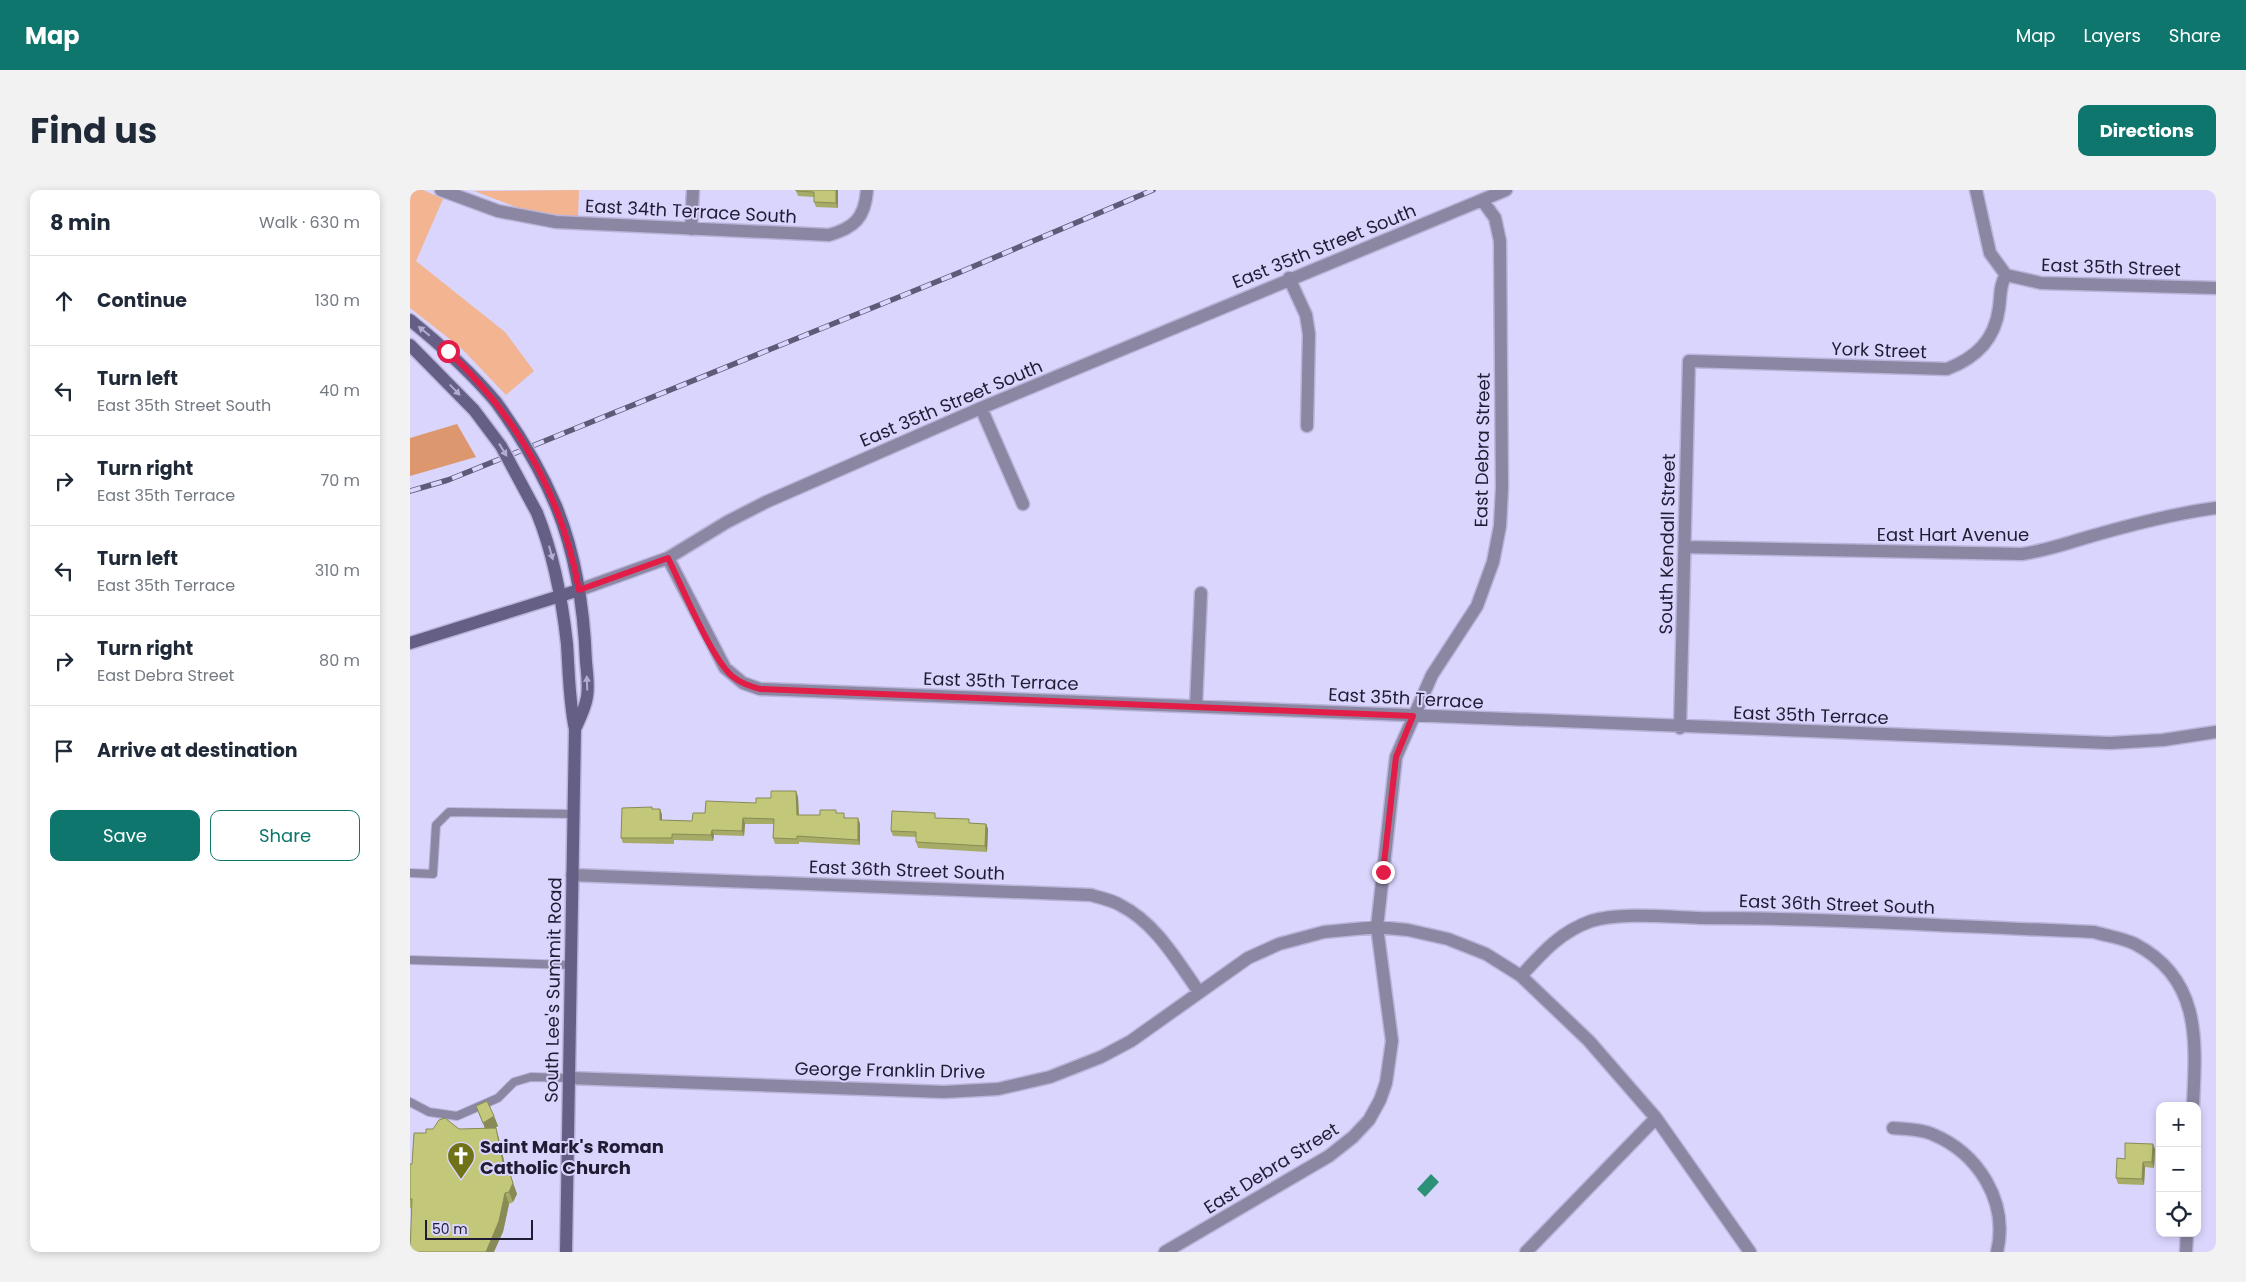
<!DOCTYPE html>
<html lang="en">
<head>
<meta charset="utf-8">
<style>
	:root { --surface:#fff; --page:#f2f2f3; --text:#1f2937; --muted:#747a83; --line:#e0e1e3; --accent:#0f766e }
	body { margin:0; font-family:Poppins,sans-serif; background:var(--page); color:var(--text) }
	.controls { position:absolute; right:15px; bottom:15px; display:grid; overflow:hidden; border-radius:10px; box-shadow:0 2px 8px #0003 }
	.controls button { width:45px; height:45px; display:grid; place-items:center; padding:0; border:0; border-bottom:1px solid var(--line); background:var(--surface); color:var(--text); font:25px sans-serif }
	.scale { position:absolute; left:15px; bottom:12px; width:108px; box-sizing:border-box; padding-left:5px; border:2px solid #201c34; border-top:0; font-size:14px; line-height:18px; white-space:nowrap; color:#201c34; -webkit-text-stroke:4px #dad5fd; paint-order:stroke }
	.stop { position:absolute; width:15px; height:15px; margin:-11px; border:4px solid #e11d48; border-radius:50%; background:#fff }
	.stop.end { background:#e11d48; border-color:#fff; box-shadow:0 1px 5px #0008 }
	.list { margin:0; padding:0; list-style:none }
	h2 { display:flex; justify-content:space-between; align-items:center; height:65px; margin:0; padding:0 20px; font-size:21px }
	h2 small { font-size:16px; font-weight:400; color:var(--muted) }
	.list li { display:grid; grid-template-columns:32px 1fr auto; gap:15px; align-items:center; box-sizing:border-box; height:90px; padding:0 20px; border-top:1px solid var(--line) }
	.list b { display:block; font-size:19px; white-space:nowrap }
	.list p { margin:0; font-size:16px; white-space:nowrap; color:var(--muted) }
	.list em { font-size:16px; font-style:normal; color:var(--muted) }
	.actions { display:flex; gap:10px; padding:15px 20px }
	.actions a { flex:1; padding:11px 0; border:1px solid var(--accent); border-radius:10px; text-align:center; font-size:18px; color:var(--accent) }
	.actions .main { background:var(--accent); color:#fff }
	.icon { flex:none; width:28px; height:28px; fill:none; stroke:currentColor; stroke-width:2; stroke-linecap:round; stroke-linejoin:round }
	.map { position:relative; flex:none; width:1806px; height:1062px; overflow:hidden; border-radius:10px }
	header { display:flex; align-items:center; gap:30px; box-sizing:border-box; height:70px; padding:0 25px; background:var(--accent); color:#fff }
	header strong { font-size:24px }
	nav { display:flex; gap:28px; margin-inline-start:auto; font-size:18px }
	.intro { display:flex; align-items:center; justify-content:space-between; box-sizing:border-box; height:120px; padding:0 30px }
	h1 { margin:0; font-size:35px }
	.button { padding:12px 22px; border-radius:10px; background:var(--accent); color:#fff; font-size:18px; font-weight:700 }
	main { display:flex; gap:30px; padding:0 30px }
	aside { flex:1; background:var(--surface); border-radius:10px; box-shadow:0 2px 8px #0003 }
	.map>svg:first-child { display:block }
	.green { fill:#f2b491 }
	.forest { fill:#dc976e }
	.water { fill:#2c9176 }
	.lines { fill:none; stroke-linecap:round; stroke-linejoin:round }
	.lane-casing { stroke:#b9b4d9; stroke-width:10 }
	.street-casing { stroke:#b9b4d9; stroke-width:15 }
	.secondary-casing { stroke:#b9b4d9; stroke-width:15 }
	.lane { stroke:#8b87a2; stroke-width:8 }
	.street { stroke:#8b87a2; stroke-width:12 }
	.secondary { stroke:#655f86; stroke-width:12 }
	.rail-casing { stroke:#5e5a77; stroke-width:5.5 }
	.rail { stroke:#dad5fd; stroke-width:4; stroke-dasharray:11; stroke-linecap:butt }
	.secondary-bridge-casing { stroke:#b9b4d9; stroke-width:15; stroke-linecap:butt }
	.secondary-bridge { stroke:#655f86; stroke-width:12 }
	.wall { fill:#a7ab68 }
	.shaded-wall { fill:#888b55 }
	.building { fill:#c2c779; stroke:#888b55 }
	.oneway { fill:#b1acd3 }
	.route { stroke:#e11d48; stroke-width:6 }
	.labels { text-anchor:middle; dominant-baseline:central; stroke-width:4; stroke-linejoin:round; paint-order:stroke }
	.street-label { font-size:18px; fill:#201c34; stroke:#dad5fd }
	.poi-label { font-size:18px; font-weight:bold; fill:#201c34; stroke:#dad5fd; text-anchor:start }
</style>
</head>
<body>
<header>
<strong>Map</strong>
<nav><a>Map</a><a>Layers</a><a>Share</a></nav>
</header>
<div class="intro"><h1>Find us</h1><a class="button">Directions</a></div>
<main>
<aside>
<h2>8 min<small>Walk · 630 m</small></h2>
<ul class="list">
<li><svg class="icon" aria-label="ahead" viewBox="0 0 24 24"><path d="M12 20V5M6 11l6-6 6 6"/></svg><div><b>Continue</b></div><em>130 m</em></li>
<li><svg class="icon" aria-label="left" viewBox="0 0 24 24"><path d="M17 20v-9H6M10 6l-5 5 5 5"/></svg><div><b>Turn left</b><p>East 35th Street South</p></div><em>40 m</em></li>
<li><svg class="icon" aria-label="right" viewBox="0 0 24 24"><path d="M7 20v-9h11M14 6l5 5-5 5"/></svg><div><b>Turn right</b><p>East 35th Terrace</p></div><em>70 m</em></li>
<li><svg class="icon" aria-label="left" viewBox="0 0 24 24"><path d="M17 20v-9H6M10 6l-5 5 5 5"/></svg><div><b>Turn left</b><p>East 35th Terrace</p></div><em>310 m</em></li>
<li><svg class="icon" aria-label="right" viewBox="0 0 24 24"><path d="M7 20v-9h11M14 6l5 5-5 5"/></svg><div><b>Turn right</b><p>East Debra Street</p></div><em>80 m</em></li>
<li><svg class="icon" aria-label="arrive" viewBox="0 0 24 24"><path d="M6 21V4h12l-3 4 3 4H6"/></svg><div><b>Arrive at destination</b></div></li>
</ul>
<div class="actions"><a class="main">Save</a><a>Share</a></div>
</aside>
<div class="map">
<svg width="1806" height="1062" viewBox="0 0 1806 1062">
	<rect width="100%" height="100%" fill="#dad5fd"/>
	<path class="green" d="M0,0H13L33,9L6,71L95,142L124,181L96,205L51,158L0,118Z
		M169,0L168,27L119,22L64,1Z"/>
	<path class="forest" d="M47,234L66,267L0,286V248Z"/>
	<path class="water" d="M1021,984L1029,992L1015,1007L1007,999Z"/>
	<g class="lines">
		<defs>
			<path id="lane" d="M0,683L23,684L26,635L39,622L163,624
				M0,770L161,775
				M0,912L19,922L47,926L88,908L104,892L121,887L159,888"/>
			<path id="street" d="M31,0L88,21L146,32L419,45C444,38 455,28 457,0
				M1566,0L1580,63L1596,85
				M281,39L283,0
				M1596,85L1631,93L1806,98
				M879,88L896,125L899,144L897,236
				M571,218L613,314
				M1275,357L1612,364C1632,361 1649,356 1668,350C1712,337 1760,324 1806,318
				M258,368L315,478L333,493L350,499L1700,553L1753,550L1806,542
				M169,400L258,368L317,332L356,312L571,218L1096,0
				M786,516L791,403
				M1270,538L1279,171L1537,179C1566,168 1585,150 1589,118C1591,106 1589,96 1596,85
				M162,685L681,705C691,708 702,710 710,715C746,733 767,771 789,802
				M1111,786C1132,763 1150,742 1181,731C1210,722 1260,727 1291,728C1422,728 1553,737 1684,742C1697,746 1713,748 1725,754C1792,789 1786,852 1783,916
				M159,888L534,902L588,899L640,887L691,867L721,851L838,768L869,754L914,742L967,737L998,740L1038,749L1076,764L1111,786L1179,851L1246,928L1340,1062
				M1483,938C1495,939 1511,939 1522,944C1568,963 1599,1011 1587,1062
				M755,1062L919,966L943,947L959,930L970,910L976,893L982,851L967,737L986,567L1022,485L1067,416L1083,372L1090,336L1092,298L1090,51L1085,28L1072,10
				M1116,1062L1246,928
				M1776,1062L1777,1043"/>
			<path id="secondary" d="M0,130C32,156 60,181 86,212
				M0,155L64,220
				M146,316C166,365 174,419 176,472C177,483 179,496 177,507C175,519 170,528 165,539
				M127,323C144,365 152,409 157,454C159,483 159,511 165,539L156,1062
				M0,453L169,400"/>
		</defs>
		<use href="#lane" class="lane-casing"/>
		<use href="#street" class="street-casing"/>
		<use href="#secondary" class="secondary-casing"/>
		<use href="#lane" class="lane"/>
		<use href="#street" class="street"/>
		<use href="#secondary" class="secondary"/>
		<defs>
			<path id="rail" d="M0,301L38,290L105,263L548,83L743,0"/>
		</defs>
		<use href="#rail" class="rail-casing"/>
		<use href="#rail" class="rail"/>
		<defs>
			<path id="secondary-bridge" d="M86,212C110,245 130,278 146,316
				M64,220L91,256L127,323"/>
		</defs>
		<use href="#secondary-bridge" class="secondary-bridge-casing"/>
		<use href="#secondary-bridge" class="secondary-bridge"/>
	</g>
	<path class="wall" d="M428,0V18L406,17L404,12V7L388,6L386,1Z
		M386,601L388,607L389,625H410L427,623L436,628H448L450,634V655L389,652V654H365L363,648L364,634H335L334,646L304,645L303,651L264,650V654L213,653L211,648L242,617V619H250L252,625V630L282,631L295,623L346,613Z
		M526,628L561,633L576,634L578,639L577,662L508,658L506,652V647L483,646L481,641Z
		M66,916L84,926L88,936L85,938L89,949L97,983L100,984L107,1004L103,1012L99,1014L93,1042L1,1019L0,1017V974H2L16,943L75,938Z
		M1745,959L1744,978L1735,977L1734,995L1708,994L1706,988L1715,969Z"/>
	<path class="shaded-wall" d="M426,0H428V18L426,13Z
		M386,601L388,607L389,631L387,625Z
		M250,619L252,625V636L250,630Z
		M333,628L335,634L334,646L332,641Z
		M448,628L450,634V655L448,650Z
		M576,634L578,639L577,662L575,656Z
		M302,640L304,645L303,651L301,645Z
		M84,926L88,936L77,944L73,933Z
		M86,938L89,949L99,993L95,982Z
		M1743,954L1745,959L1744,978L1742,972Z
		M1733,972L1735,977L1734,995L1732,989Z
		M103,993L107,1004L103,1012L99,1002Z
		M95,1003L99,1014L93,1042L84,1062H76Z"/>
	<path class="building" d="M386,0H426V13L404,12V2L386,1Z
		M361,601H386L387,625H410V620H426V623H434V628H448V650L387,646V649L363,648L364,629L333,628L332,641L302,640L301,645L262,644V648H211L212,618L242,617V619H250V630L282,631L283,623H295L296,611L346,613V608H361Z
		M482,621L525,623V628L559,629V633L576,634L575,656L506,652V642L481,641Z
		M77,911L84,926L73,933L66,916Z
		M35,928L49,939L86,938L95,982L100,984L103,993L99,1002L95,1003L89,1031L76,1062H0L2,1009H0V974H2L4,943H16V939H23L29,930Z
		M1715,953L1743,954L1742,972H1733L1732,989L1706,988L1707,968L1715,969Z"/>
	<defs><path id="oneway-solid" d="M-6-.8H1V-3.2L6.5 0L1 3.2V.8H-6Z" transform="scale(1.25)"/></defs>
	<g class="oneway">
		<use href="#oneway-solid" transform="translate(14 141) rotate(-141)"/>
		<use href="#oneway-solid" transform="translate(45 200) rotate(46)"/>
		<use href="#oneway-solid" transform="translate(93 260) rotate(58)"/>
		<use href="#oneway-solid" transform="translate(141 363) rotate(74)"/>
		<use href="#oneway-solid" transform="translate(177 493) rotate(-92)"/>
	</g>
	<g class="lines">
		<path class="route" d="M38,161C107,226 152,306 169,400L258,368C272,396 301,468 322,486C330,493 340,496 350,499L1003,526L986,567L973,682"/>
	</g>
	<defs>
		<symbol id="church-pin" viewBox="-11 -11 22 30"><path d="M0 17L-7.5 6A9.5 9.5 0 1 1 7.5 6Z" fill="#6f7217" stroke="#dad5fd"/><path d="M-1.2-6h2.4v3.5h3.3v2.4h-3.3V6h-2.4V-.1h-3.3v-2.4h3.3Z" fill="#fff"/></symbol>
	</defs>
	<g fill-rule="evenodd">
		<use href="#church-pin" x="35" y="950" width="32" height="43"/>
	</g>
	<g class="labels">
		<g class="street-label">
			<text transform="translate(281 21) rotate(3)">East 34th Terrace South</text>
			<text transform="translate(914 56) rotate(-22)">East 35th Street South</text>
			<text transform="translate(1701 77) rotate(2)">East 35th Street</text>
			<text transform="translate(1469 160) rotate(2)">York Street</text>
			<text transform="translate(541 213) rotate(-23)">East 35th Street South</text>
			<text transform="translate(1072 260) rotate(-89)">East Debra Street</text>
			<text x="1543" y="344">East Hart Avenue</text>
			<text transform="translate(1257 354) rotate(-89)">South Kendall Street</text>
			<text transform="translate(591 491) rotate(2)">East 35th Terrace</text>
			<text transform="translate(996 508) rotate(3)">East 35th Terrace</text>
			<text transform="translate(1401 525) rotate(2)">East 35th Terrace</text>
			<text transform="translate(497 680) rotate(2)">East 36th Street South</text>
			<text transform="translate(1427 714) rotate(2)">East 36th Street South</text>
			<text transform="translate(143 800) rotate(-89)">South Lee's Summit Road</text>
			<text transform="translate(480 880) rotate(1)">George Franklin Drive</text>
			<text transform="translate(861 978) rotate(-32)">East Debra Street</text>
		</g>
		<g class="poi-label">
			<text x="70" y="956">Saint Mark's Roman<tspan x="70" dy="21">Catholic Church</tspan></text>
		</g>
	</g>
</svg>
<div class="controls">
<button>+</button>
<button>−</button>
<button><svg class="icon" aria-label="locate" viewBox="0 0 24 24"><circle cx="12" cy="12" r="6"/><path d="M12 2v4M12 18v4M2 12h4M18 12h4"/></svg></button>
</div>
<div class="scale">50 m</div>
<div class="stop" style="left:38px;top:161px"></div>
<div class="stop end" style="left:973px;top:682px"></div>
</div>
</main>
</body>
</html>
